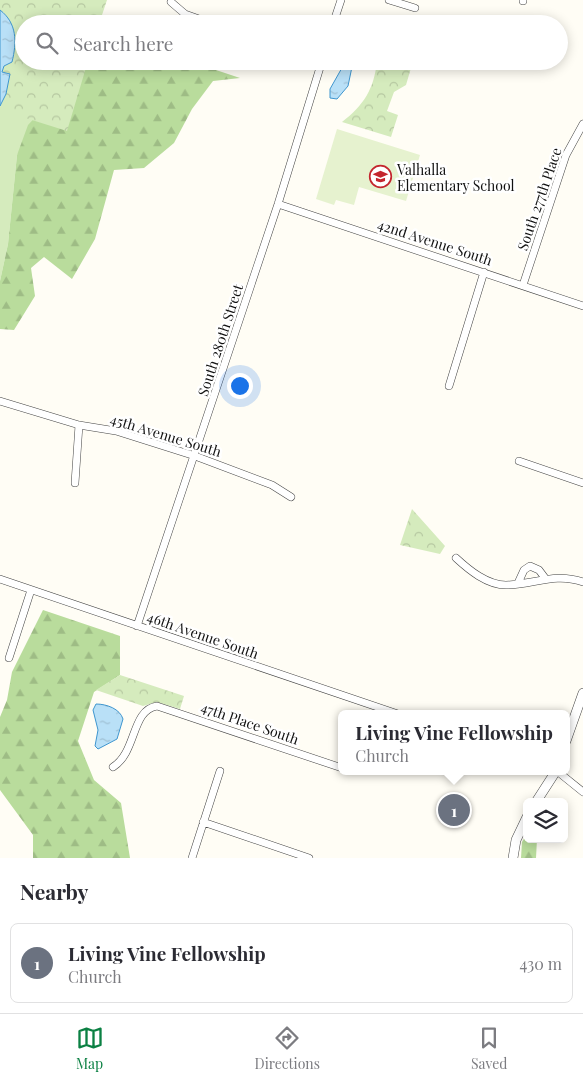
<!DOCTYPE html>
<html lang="en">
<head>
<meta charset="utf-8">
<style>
	:root { --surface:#fff; --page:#f2f2f3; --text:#2b2b33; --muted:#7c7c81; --line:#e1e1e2; --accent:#0b8043 }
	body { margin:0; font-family:"Playfair Display",serif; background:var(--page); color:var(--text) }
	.controls { position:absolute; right:15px; bottom:15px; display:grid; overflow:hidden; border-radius:8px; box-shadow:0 2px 12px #0003 }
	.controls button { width:45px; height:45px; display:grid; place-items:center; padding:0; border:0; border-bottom:1px solid var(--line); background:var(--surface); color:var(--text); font:25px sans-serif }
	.you { position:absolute; left:239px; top:385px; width:18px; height:18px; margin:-12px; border:4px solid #fff; border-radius:50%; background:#1a73e8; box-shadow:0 0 0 8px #1a73e833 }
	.badge { display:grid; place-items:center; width:32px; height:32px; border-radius:50%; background:var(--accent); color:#fff; font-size:16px; font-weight:700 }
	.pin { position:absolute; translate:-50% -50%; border:2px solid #fff; box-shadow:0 1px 5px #0006 }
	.popup { position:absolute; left:338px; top:710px; width:232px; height:65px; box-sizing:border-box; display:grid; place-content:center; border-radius:8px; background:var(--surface); filter:drop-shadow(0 1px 4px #0005); font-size:16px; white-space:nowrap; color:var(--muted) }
	.popup b { font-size:19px; color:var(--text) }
	.popup::after { content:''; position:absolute; left:50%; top:100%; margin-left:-10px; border:10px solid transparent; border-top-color:var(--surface) }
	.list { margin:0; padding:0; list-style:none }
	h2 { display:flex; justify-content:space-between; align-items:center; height:65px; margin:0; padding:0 20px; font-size:21px }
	h2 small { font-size:16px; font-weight:400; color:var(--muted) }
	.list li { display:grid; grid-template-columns:32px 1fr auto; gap:15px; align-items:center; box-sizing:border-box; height:80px; margin:0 10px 10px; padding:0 10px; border:1px solid var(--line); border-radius:8px }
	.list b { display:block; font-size:19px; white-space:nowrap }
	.list p { margin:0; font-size:16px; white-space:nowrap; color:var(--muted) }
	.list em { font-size:16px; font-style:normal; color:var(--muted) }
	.icon { flex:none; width:28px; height:28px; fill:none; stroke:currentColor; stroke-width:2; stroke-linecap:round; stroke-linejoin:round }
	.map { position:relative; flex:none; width:583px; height:858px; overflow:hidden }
	.search { position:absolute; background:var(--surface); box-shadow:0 2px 12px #0003; left:15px; right:15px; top:15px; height:55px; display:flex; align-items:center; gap:12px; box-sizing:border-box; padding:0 18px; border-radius:28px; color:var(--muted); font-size:19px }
	.sheet { height:155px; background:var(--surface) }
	nav { display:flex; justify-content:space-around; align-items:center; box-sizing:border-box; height:70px; border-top:1px solid var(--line); background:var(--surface); font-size:14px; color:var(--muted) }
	nav a { display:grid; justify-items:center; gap:2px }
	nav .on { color:var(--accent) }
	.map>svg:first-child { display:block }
	.grass { fill:#d5ebbd }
	.forest { fill:url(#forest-firs) }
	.park { fill:url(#park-crowns) }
	.pitch { fill:#e6f2cf }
	.water { fill:url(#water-ripples); stroke:#3f96cf }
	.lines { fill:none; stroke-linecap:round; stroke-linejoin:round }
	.minor-casing { stroke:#444; stroke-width:8 }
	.tertiary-casing { stroke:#444; stroke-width:10 }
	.minor { stroke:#fff; stroke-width:7 }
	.tertiary { stroke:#fff; stroke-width:9 }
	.labels { text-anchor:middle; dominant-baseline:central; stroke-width:5; stroke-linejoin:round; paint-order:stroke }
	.poi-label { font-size:14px; fill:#111; stroke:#fff; text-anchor:start }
	.street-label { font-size:14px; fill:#111; stroke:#fff }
</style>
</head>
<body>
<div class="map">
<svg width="583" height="858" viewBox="0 0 583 858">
	<defs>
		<pattern id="forest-firs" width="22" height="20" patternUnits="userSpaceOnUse" patternTransform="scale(1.25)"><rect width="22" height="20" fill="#b9dc9c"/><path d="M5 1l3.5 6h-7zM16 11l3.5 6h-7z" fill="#9ebc85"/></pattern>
		<pattern id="park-crowns" width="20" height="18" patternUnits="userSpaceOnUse" patternTransform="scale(1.25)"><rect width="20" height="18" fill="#d5ebbd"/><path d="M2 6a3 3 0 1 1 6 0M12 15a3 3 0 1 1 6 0" fill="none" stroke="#b6c8a1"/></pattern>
		<pattern id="water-ripples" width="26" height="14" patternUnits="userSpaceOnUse" patternTransform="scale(1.25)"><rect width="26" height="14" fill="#b9e0f7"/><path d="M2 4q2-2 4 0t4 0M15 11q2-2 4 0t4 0" fill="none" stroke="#9ebfd3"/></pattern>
	</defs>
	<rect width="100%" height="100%" fill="#fffdf5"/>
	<path class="grass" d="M0,0L24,24V61L44,108L17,155L8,244L0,281V106L6,94L9,17L0,10Z"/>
	<path class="forest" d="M50,61H189L240,78L213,81L192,109L174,143L144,168L114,170L95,239L72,279L44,257L31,268L35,296L14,330L0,329V281L8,244L17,155L28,125L44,108Z
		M43,610L120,636V675L94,692L78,741L94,780L121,803L130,858H33V835L0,790V717L7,700L12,672Z
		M527,834V839H537L536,858H521L522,842Z"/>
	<path class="park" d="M0,0H107L99,24H24V61H88L67,131L0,110L10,74L2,72L4,66L12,61C17,42 17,23 0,10Z
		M377,61H413L406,85L394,92L387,111L398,115L391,137L342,122C364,105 374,89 377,61Z
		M412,509L445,546L440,554L400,545Z
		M120,675L184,696L180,709L157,702L143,706L96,690Z"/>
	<path class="pitch" d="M337,129L420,155L406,201L359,187L354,205L336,200L334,205L316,199Z"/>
	<path class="water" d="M0,10C17,23 17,42 12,62L4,66L2,72L10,74L6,94L0,106Z
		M353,62L348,86L337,99L330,98V89L343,66Z
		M96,704C107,704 120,709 123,719L117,739L98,749L95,746L98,730L93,710Z"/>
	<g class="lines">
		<defs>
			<path id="minor" d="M389,0L415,8
				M523,0V1
				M171,2L185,14L213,24
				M333,24L341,0
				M278,204L583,306
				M523,285L566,155L583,124
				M449,386L484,272
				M0,401L79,425L116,431L195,456L272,485L291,497
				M519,461L583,483
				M75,483L79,425
				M456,558C469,570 487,585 506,585C533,585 555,572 583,582
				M0,579L398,714
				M518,583L524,570L530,566L539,570L545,578
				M137,626L278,204L322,61
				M9,658L31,590
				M113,767C137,752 131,710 157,706L342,768
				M557,771L583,792
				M203,822L309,858
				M192,858L220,771"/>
			<path id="tertiary" d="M566,741L583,693
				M536,802L556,771
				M513,858L516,840L527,817"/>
		</defs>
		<use href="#minor" class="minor-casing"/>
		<use href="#tertiary" class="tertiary-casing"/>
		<use href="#minor" class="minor"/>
		<use href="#tertiary" class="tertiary"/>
	</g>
	<defs>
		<symbol id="school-ring" viewBox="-11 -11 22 22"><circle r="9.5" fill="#fff" stroke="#c4262e" stroke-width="1.5"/><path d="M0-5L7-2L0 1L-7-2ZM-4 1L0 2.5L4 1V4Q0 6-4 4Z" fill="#c4262e"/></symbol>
	</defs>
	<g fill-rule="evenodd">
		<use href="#school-ring" x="368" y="164" width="25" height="25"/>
	</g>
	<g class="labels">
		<g class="poi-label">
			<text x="397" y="169">Valhalla<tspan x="397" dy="16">Elementary School</tspan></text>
		</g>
		<g class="street-label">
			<text transform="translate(539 199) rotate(-71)">South 277th Place</text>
			<text transform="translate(435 242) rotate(18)">42nd Avenue South</text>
			<text transform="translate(220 340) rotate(-72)">South 280th Street</text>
			<text transform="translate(166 435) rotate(17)">45th Avenue South</text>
			<text transform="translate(203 635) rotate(19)">46th Avenue South</text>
			<text transform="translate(250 723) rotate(19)">47th Place South</text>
		</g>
	</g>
</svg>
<div class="controls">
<button><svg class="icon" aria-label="layers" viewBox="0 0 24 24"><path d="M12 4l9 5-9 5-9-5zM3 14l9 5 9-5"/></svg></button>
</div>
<div class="you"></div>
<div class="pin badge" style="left:454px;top:810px;background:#6b7280">1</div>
<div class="popup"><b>Living Vine Fellowship</b>Church</div>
<div class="search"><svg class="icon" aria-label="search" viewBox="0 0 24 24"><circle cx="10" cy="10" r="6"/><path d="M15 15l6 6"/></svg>Search here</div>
</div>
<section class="sheet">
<h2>Nearby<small></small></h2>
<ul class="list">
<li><span class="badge" style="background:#6b7280">1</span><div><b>Living Vine Fellowship</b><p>Church</p></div><em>430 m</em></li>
</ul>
</section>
<nav>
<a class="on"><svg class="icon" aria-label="map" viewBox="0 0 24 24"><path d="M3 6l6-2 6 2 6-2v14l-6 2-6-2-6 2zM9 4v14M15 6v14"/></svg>Map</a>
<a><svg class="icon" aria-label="directions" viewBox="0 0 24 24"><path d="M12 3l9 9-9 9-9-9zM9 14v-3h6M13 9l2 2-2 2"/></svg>Directions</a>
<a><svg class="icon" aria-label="saved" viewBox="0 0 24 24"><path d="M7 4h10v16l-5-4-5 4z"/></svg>Saved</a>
</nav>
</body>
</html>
